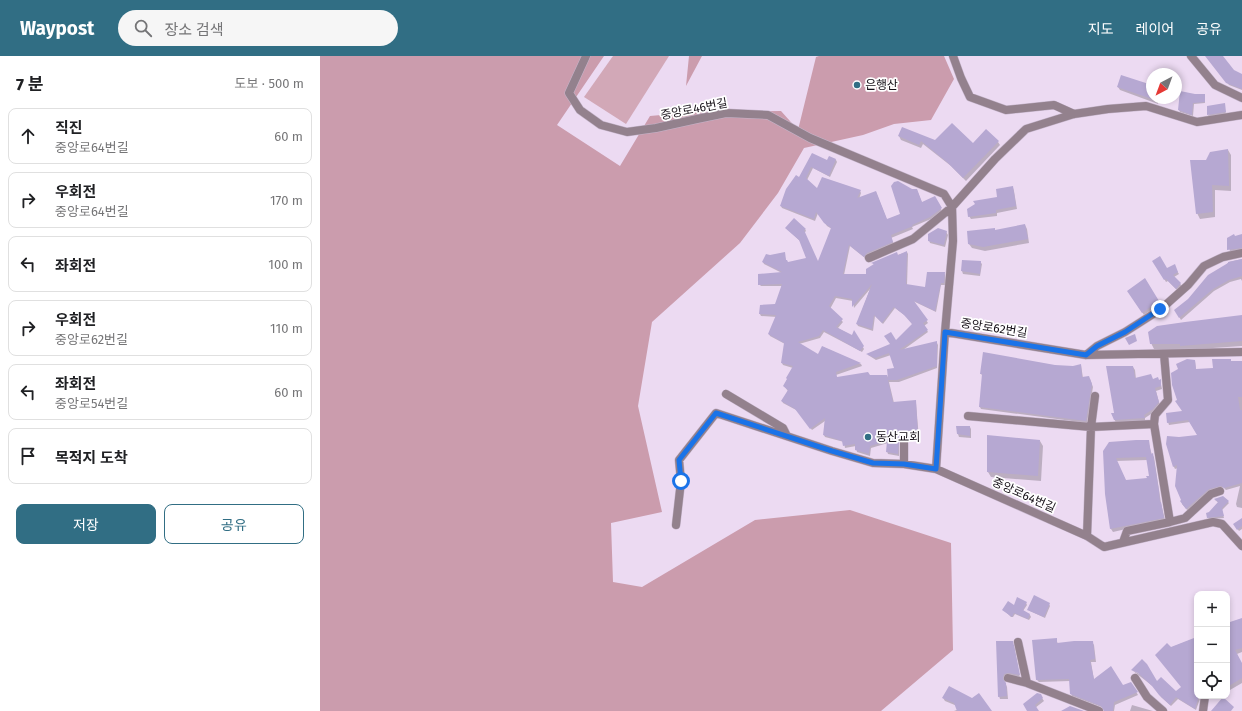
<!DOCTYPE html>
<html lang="ko">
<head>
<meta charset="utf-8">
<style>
	:root { --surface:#fff; --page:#f6f6f6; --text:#202124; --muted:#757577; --line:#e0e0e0; --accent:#316e84 }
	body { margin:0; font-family:"Fira Sans","Noto Sans KR",sans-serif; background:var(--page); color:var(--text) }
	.controls { position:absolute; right:12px; bottom:12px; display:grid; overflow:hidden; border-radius:8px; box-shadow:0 2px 6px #0003 }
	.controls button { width:36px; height:36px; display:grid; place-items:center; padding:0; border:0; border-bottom:1px solid var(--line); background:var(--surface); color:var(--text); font:20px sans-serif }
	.compass { position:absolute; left:826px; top:12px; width:36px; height:36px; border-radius:50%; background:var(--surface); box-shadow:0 2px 6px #0003; rotate:221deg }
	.stop { position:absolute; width:12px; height:12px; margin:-9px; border:3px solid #1a73e8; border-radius:50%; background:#fff }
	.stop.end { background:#1a73e8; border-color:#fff; box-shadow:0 1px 4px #0008 }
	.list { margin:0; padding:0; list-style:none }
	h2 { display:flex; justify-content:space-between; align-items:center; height:52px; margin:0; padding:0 16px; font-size:17px }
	h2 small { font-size:13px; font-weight:400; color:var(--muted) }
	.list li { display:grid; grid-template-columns:26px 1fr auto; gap:12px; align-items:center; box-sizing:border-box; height:56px; margin:0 8px 8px; padding:0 8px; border:1px solid var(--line); border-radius:8px }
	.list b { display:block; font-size:15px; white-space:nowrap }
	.list p { margin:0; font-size:13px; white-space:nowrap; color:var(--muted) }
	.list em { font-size:13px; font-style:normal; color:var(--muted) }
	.actions { display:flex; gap:8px; padding:12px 16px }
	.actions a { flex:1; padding:9px 0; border:1px solid var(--accent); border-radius:8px; text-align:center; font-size:14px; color:var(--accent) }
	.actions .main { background:var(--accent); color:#fff }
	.icon { flex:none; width:22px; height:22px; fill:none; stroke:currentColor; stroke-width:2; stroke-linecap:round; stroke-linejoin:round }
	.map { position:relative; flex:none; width:922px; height:655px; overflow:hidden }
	header { display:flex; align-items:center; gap:24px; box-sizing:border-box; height:56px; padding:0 20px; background:var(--accent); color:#fff }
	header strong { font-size:19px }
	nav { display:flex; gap:22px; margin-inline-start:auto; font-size:14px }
	.search { width:280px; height:36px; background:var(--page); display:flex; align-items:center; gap:10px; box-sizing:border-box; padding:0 14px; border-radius:22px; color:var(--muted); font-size:15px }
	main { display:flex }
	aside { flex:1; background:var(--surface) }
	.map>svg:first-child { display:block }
	.green { fill:#d2a8b7 }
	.forest { fill:#cb9cad }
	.shadow { fill:#0003; fill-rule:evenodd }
	.building { fill:#b6a8d2; fill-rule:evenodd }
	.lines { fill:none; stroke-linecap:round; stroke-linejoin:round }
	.minor-casing { stroke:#c5b5cb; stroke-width:9 }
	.minor { stroke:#93818d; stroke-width:8 }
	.route { stroke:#1a73e8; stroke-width:5 }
	.poi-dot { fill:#316e84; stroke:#fff; stroke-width:1.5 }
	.labels { text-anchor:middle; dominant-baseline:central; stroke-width:3.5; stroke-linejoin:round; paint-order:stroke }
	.poi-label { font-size:12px; fill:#150f17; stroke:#fff; text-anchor:start }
	.street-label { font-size:12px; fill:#150f17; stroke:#fff }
</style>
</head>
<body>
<header>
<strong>Waypost</strong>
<div class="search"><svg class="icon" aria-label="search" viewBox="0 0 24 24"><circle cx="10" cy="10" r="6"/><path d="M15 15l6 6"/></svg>장소 검색</div>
<nav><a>지도</a><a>레이어</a><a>공유</a></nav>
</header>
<main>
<aside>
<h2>7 분<small>도보 · 500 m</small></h2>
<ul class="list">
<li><svg class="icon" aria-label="ahead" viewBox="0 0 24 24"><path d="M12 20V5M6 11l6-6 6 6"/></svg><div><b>직진</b><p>중앙로64번길</p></div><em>60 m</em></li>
<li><svg class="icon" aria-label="right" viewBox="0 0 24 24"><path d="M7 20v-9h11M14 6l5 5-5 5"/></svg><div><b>우회전</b><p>중앙로64번길</p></div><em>170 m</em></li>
<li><svg class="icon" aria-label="left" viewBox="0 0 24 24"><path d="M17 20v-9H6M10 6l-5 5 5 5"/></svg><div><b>좌회전</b></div><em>100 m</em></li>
<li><svg class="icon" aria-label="right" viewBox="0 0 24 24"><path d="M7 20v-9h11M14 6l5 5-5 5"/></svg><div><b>우회전</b><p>중앙로62번길</p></div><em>110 m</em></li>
<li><svg class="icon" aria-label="left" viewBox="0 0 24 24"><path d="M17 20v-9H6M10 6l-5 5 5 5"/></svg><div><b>좌회전</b><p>중앙로54번길</p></div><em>60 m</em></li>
<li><svg class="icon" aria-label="arrive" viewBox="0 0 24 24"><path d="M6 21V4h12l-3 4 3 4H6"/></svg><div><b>목적지 도착</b></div></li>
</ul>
<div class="actions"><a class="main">저장</a><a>공유</a></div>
</aside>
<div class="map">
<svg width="922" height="655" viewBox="0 0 922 655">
	<rect width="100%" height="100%" fill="#ecdaf2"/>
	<path class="green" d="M293,0H349L306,68L264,41Z"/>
	<path class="forest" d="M0,0H284L237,69L300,110L330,60L374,56L461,55L478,74L496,1L499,0H624L634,23L611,64L574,68L543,79L484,92L458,137L420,187L332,266L318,350L342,456L291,467L293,526L322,531L435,464L530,454L631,487L633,594L561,655H0Z
		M369,0H382L366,30Z"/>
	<path class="shadow" d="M886,0H902L913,15L922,19V34L909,29Z
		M832,30V42H839L838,48L800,34L798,31Z
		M875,39H884L885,47L874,48L873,60L860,56L859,54Z
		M904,49L906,58L889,61L888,59Z
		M579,80L615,85L653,88L678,86L680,89L646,125L631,110L603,88L601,92L581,84Z
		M908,94L911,99V135L895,134V161L880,163L877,157L886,105Z
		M492,98L507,106L509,101L516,104L517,106L510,121L493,112L487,124L497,133L540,135L541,137L539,143L556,136L567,164L581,158L592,134H597L602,147L615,142L622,155L611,163L592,171L593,173L571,182L574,188L545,202L530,190L524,219H547L554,209L553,207L587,196L588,198L587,229L606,232L624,217L625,219V229H621L616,256L593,245L608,267L604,270L608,276L583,294L617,287L618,289L617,312L579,326H569L574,347L595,345L596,347L599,383L591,385L588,382H582L579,387V400L568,398L567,395L568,387L551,392L550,400L537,396L536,390L525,392L524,386L505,381L504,379L505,365L492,374L478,355L463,347L462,345L468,335L464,330L473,312L463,309L462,307L465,288L450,280L449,278L457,261L441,260L440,258L441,250L456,249L462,230H441L439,228L462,217L444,208L443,206L449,200L464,197L466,205L468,207L487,203L481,186L466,172L485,173L486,175L484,177L498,207L512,173L507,170L498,157L495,165L462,152L461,150L479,123ZM550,233L537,268L538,270L553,275L555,260L563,268L575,252L587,261L593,269L576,286L548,299L556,304L571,299L575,313L568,314L570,324L567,320L517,322L516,319L542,310L541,308L503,291L498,299L479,288L500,282L504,276L542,296L544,293L534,276L532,280L518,272L523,266L510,253L516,242L533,245L534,252Z
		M693,132L694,135L697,153L677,157V160L651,163L649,160Z
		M705,169L707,173L709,187L665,195L652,192L649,188L675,175Z
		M626,176L628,179L625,191L610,187L609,184Z
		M922,179V195L910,196L908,182Z
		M922,203V225L921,223L910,226L894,235L861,264L855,254L869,244L909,206Z
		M642,205L660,206L662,208L660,220L643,218L642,215Z
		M834,205L846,214L855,212L859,218L854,221L862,230L857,234L848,225L846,226Z
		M825,223L840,248L824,259L808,235Z
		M922,260V290L864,294L863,293H834L831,287Z
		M875,305L876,314L894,313L912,306H922V452L917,451L916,448L920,430L906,434L903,431L890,435L868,455L862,448L858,412L855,413L854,411L847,388L859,382L878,380L870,366L849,369L848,366L863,356Z
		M761,309L763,322L770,323L773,331L767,367L661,353L660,351L663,320L661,318L734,310L753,311Z
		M813,311L815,314L816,323L840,324L842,333L836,335L840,350L834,356L825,362V365L796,367L792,358L795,357Z
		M637,371H650L651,373V382L639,381L638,378Z
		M720,385L723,390L721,425L671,421L668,416Z
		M828,385L832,399L834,401L841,447L845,464L793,476L791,473L786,438L784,395ZM828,404L830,421L828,423L806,425L796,405Z
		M895,444L908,446L909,447L902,454L904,462L889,463L888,461L899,447Z
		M922,463V473L919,475L914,468Z
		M706,547L707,549L703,555L710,559L711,561L709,564L695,558L693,561H691L684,554Z
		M729,548L730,550L725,562L710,555L709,554Z
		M922,563V596L917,598L922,609V627L910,634L907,628V569Z
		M736,583L738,588L772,586L774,589L776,606H771L774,624L803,630L811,627L818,639L795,649L794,655H786L784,652L752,640L751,637L750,625L719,626L717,624Z
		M873,583L877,597V640H881L876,654L858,643L851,650L841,641L835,632L812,614L856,637L862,631L850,592Z
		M677,586L694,589L700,622L688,619L684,624L687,631L688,643H680L679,640Z
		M720,639L724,645L715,652L718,655H708Z
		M623,642L671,655H634L642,652L625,645Z
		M812,649L833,655H810Z"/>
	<path class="building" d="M885,0H903L914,14L922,18V33L906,27Z
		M801,19L832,29V43L797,31Z
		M860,35L875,38H885V46L873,47L872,59L858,54Z
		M905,47L906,56L887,59V50Z
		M632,67L653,87L666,73L679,85L643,122L628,107L601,85L599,89L578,80L582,71L615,84Z
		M908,93L909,130L892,129L893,156L876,158L870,104H886L890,96Z
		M492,97L507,104L509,100L516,103L509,120L491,111L486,122L497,132L502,121L541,134L537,142L556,135L567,163L580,158L571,130L574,126L578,125L592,133H597L602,146L615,140L622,152L610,161L592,169L593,170L571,179L573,186L547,197L544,201L529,189L523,218H546V213L554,208L551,207L577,196L578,199L587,195L586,228L605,231L607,216H625L624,227H621L615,255L594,245L608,264L603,267L608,274L579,294L617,285V310L577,324H568L573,346L596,344L598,381L589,383L586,380H581L579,385L578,398L566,396L567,385L550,390L549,398L535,394V388L523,390L522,385L503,379L505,362L490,373L475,353L461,345L468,334L463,330L467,323L466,322L473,310L461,307L464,287L448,278L456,259L439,258L440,249L455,248L462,228L438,229V218L462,216L442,206L446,198L450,199L465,196L466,204H467L468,206L486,202L479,184L465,172L474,162L486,173L484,174L498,205L511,172L504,167L496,156L494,163L460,150L466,133L476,119L479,121ZM552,228L536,268L552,273L554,259L562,267L574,251L584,259L592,268L576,284L571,276L564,280L570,288L546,298L555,302L569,297L574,312L567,313L568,323L567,319H550L548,316L517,321L516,316L541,307L502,290L498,298L478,286L499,280L503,274L540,295L544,290L534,274L532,279L516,271L523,263L509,250L515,240L532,243V251Z
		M693,130L696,150L676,154V157L648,161L647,153L655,148L653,145L677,141L676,133Z
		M705,168L708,183L663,191L648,188L647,175L675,172V174Z
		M618,172L627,175L624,189L608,185V178Z
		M914,178L915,180L922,178V192L907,194V182Z
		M840,200L847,212L855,208L858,216L853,219L861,227L856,233L846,223L844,224L832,205Z
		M922,203V220L909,224L893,233L859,262L854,254L868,243L888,219L908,207V206Z
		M642,204L661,205L660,218L641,215Z
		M825,222L839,245L822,257L807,235Z
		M922,259V285L860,290V288H830L828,276L837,270L865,266Z
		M815,278L817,285L809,289L805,282Z
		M663,296L735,309L753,310L761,308L762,321L769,320L772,328L766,365L659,351L662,318H660Z
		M867,303L875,304L876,313L893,312L892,303H911V305H922V341H918L920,354H922V427L904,432L901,430L889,433L866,453L860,445L861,444L855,430L857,409L853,411L846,388L847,380L859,381L877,379L868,364L847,367L846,357L862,355L855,345L857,344L852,329L851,317L858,313L856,308Z
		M786,310H813L815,322L831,318L833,323L838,321L839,324L841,323V330L835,332L839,346L833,353L824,359L825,362L794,364L791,357H794Z
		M636,370H650V380L637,378Z
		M667,379L720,384L718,420L667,416Z
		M816,384H829L831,398L833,397L839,435L840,446H841L844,462L790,473L785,438L783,395L789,386ZM826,401L829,420H826L827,422L806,424L796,402Z
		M903,440L909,445L902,452L904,460L887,462L886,457L889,456L898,446L894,443Z
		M922,462V470L917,474L913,468Z
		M714,539L730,547L724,561L707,554Z
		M697,541L707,546L703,554L710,558L708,563L694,557L692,561L682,554L688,545L694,549Z
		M922,562V592L915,594L922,607V622L907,631V567Z
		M737,582V587L754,585H773L775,603L770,604L774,623L791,610L803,629L811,626L818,636L794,646L793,655H784L781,650L750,638L749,623L716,624L712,584Z
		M874,582L877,598V640H879L875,653L856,641L850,649L839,639L832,630L818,617L811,614L822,603L827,608L837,625L841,621L856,635L861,631L835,599L847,587L851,591Z
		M676,585H693L700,619L689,617L684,618L683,623L686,627L687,640L678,641Z
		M629,630L652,642L659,637L672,655H637L634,647L622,642Z
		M717,637L721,638L723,642L715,649L719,655H707L703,648Z
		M903,641L914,651L911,655H891Z
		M750,650L764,655H741Z"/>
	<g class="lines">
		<defs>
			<path id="minor" d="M266,0L249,37L260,54L281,69L307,76L336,72L377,63L406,57L448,59L490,82L624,138L632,151L633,185L625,276L766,299L922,296
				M633,0L641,22L650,41L686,54L734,49L754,58
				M871,0L895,29L922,42
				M549,202L593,183L632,151L675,103L706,73L754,58L788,53L826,50L877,66L922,59
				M766,299L777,290L805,276L841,253L868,229L884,210L903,201L922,197
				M406,338L463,372L467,380
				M648,360L771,371L834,368
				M584,408V385
				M616,413L625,276
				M850,466L865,462L891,438L900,435
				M356,469L361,425L359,404L396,357L512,395L553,407L584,408L616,413L767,480L784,491L893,466L902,468L922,490
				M767,480L771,371L775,340
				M803,486L807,475L850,466L834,368L835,359L848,344L844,298
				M698,586L707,627L779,655
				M688,622L707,627
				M815,622L827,641L843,655
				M883,655L885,640"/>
		</defs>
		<use href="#minor" class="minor-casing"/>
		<use href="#minor" class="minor"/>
	</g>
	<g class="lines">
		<path class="route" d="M361,425L359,404L396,357L512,395L553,407L584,408L616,413L625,276L766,299L777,290L805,276L840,253"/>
	</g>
	<g class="poi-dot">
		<circle cx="537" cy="29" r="4"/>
		<circle cx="548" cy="381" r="4"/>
	</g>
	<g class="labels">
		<g class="poi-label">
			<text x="545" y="29">은행산</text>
			<text x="556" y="381">동산교회</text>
		</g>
		<g class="street-label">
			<text transform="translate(374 53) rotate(-11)">중앙로46번길</text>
			<text transform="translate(674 272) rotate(9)">중앙로62번길</text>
			<text transform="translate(704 439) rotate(24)">중앙로64번길</text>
		</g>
	</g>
</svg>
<div class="controls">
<button>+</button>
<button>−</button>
<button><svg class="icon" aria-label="locate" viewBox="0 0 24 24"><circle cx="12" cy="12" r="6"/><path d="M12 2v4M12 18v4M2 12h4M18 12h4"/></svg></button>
</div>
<svg class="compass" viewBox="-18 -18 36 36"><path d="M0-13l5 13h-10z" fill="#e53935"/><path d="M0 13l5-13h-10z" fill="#757577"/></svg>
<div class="stop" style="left:361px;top:425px"></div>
<div class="stop end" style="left:840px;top:253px"></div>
</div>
</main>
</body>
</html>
